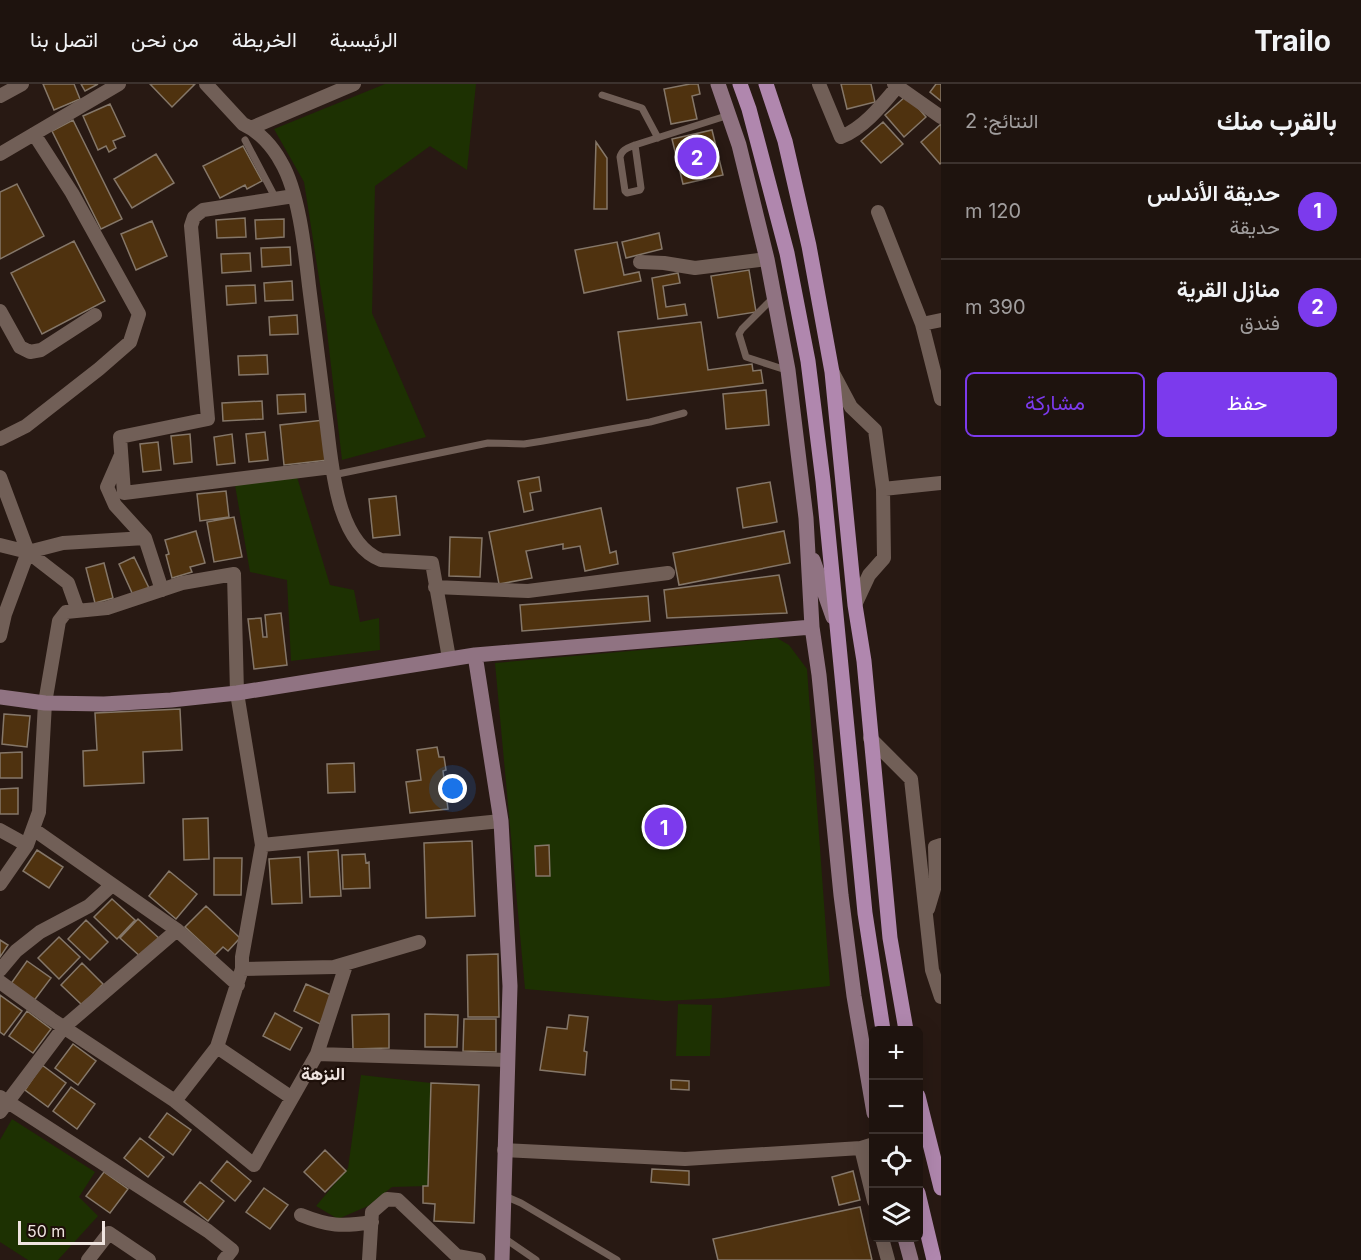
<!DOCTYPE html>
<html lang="ar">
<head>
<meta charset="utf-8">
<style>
	:root { --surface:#1e130e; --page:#261c17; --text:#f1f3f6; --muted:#a19e9e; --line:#3c322e; --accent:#7c3aed }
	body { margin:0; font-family:Inter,Vazirmatn,sans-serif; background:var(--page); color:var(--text); direction:rtl }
	.controls { position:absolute; right:18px; bottom:18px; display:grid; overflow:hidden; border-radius:9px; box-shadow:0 6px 24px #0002 }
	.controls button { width:54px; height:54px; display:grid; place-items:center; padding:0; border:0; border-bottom:2px solid var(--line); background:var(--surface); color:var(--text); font:30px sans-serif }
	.scale { position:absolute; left:18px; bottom:15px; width:87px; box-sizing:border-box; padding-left:6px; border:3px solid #efe4e0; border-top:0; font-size:16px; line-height:21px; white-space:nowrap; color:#efe4e0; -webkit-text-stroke:4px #1e100a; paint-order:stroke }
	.you { position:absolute; left:453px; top:705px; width:21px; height:21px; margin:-15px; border:4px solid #fff; border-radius:50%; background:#1a73e8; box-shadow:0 0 0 9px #1a73e833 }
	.badge { display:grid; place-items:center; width:39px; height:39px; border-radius:50%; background:var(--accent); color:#fff; font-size:20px; font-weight:700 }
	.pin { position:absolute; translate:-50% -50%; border:3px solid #fff; box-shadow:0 2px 6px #0006 }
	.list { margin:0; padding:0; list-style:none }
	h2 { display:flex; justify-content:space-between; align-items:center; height:78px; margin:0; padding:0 24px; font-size:26px }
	h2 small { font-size:20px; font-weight:400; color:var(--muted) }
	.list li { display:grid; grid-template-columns:39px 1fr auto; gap:18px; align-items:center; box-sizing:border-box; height:96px; padding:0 24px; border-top:2px solid var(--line) }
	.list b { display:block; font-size:22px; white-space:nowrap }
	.list p { margin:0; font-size:20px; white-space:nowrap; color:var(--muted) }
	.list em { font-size:20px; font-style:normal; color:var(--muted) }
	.actions { display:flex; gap:12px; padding:18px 24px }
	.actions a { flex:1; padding:14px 0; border:2px solid var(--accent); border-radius:9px; text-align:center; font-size:21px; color:var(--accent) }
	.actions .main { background:var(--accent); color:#fff }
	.icon { flex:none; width:33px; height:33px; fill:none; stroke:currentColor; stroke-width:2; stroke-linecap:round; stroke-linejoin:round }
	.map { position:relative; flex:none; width:941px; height:1176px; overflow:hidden; direction:ltr }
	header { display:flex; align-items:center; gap:36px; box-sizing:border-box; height:84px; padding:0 30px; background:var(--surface); border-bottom:2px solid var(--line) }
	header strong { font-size:28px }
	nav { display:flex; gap:33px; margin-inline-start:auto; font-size:21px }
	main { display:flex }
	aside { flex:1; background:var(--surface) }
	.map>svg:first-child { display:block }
	.green { fill:#1d3102 }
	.building { fill:#4f320f; stroke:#857769; stroke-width:1.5 }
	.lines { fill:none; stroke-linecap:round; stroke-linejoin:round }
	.lane { stroke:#715f57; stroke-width:7 }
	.street { stroke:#715f57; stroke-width:14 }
	.secondary { stroke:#907382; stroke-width:15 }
	.primary { stroke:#b087ae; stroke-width:15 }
	.labels { text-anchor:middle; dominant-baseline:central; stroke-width:4.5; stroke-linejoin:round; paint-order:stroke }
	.neighbourhood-label { font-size:18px; font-weight:bold; fill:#efe4e0; stroke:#1e100a }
</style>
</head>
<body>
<header>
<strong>Trailo</strong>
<nav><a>الرئيسية</a><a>الخريطة</a><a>من نحن</a><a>اتصل بنا</a></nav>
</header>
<main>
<aside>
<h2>بالقرب منك<small>النتائج: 2</small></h2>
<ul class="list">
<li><span class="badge">1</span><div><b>حديقة الأندلس</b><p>حديقة</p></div><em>120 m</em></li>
<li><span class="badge">2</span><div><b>منازل القرية</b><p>فندق</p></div><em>390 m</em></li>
</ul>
<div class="actions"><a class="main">حفظ</a><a>مشاركة</a></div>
</aside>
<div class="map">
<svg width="941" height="1176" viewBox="0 0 941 1176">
	<rect width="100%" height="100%" fill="#281913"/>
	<path class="green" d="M385,0H476L467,86L430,62L375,102L372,229L426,353L342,376L326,239L304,98L274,45Z
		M297,393L330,501L354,506L360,538L379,534L380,566L291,577L287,496L250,488L235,401Z
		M777,554L789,561L807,585L830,902L722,914L665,917L525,905L495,579Z
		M678,920L712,921L710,972H676Z
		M361,991L431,999L428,1102L392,1103L368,1122L338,1135L316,1122L348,1084Z
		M12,1035L95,1088L79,1113L98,1132L58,1176H28L0,1158V1056Z"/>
	<path class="building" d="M43,0H74L80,15L54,26Z
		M81,0H98L85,7Z
		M150,0H195L172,23Z
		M690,0H698L700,10L692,12L697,35L671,40L664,5Z
		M841,0H871L875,18L847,25Z
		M936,0H941V17L930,8Z
		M907,11L926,33L904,53L885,31Z
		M110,20L125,52L113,57L116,64L109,68L106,62L98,66L83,32Z
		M73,36L122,135L101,145L52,47Z
		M883,38L903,60L881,79L861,57Z
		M941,40V79L940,80L921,58Z
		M712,46L723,91L683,100L672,55Z
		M596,58L607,74V125H594Z
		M243,62L262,97L247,105L245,101L220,114L203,82Z
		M156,70L174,99L132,124L114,95Z
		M17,100L44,152L0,175V108Z
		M245,134L246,153L217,154L216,136Z
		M284,135V153L256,155L255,136Z
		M152,137L167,172L136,186L121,150Z
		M659,149L662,165L626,174L622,158Z
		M74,157L105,217L42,250L11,189Z
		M617,158L624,191L639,188L641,197L584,209L575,166Z
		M290,163L291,181L262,183L261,164Z
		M250,169L251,187L222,189L221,170Z
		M749,186L756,228L718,234L711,192Z
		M678,189L680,199L663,202L666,223L685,220L687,231L658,235L652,194Z
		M292,197L293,216L265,217L264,199Z
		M255,201L256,219L227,221L226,202Z
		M297,231L298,250L270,251L269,233Z
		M701,238L708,286L752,280L753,287L761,286L763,299L627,316L618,248Z
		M267,271L268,290L239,291L238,272Z
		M766,306L769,341L726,345L723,310Z
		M305,310L306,328L278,330L277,311Z
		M262,317L263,335L223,337L222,319Z
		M324,336L328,376L284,381L280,341Z
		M265,348L268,376L249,378L246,350Z
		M190,350L192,378L174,380L171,352Z
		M232,350L235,379L217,381L214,353Z
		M158,358L161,386L143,388L140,360Z
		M539,393L541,407L530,409L533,426L524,428L518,397Z
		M770,398L777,438L743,444L737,404Z
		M226,407L229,433L200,437L197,410Z
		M396,412L400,451L373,454L369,415Z
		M601,424L610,469L616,467L618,480L585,487L580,462L563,465V460L526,467L532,494L499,500L489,448Z
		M234,433L242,473L214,478L207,438Z
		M196,447L205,479L190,483L192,488L172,494L166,471L169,470L165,456Z
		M784,447L790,479L679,501L673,469Z
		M450,453L482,454L480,493L449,492Z
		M134,473L149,504L133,511L119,480Z
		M104,479L113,514L95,519L86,484Z
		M779,491L787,529L667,534L664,506Z
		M648,512L650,537L522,547L520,521Z
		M281,529L287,581L254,585L248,535L261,534L263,553H267L265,531Z
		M180,625L182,666L143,668L144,699L84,702L83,667L97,666L95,629Z
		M4,630L30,632L27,663L2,660Z
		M437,663L439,673H444L446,686L443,687L448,725L410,729L406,698L421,696L417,666Z
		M22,668V694H0V669Z
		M354,679L355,708L328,709L327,680Z
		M18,704V730H0V705Z
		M208,734L209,775L184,776L183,735Z
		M472,757L475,832L426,834L424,759Z
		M549,761L550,792H536L535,762Z
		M37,766L63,783L49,804L23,787Z
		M338,766L341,812L310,813L308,768Z
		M365,770L366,779L369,778L370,804L343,805L342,771Z
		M300,773L302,819L272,820L269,775Z
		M214,774H242L241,811H214Z
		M169,787L197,810L176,835L149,812Z
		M112,815L135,836L117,855L94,833Z
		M206,822L240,854L228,867L223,863L215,871L185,843Z
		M138,835L161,856L143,875L120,854Z
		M86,836L108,858L90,876L68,855Z
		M59,853L80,873L59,895L38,874Z
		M0,856L8,861L0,873Z
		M498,870L499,933H468L467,871Z
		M27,877L51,894L33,918L10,901Z
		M82,879L103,900L82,921L61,901Z
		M306,900L333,912L320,940L294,927Z
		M0,911L22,927L4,951L0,948Z
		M27,927L51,945L33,969L9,952Z
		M275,929L302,944L290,966L263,952Z
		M389,930V964L353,965L352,931Z
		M425,930L458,931L457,963H425Z
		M569,931L588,933L584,967L587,968L585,991L540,986L547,943L567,945Z
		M464,935H496V968L463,967Z
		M73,960L96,977L78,1001L55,984Z
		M42,981L66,999L48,1023L25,1006Z
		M671,996L689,997V1006L671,1005Z
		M431,999L479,1001L474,1139L434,1137L435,1120L423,1119V1102H428Z
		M71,1003L95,1020L77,1045L53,1027Z
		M167,1029L191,1046L173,1071L149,1053Z
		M140,1054L164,1073L148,1093L124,1074Z
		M325,1066L346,1087L325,1108L304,1088Z
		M227,1077L251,1097L235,1117L211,1097Z
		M652,1085L689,1087V1101L651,1098Z
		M853,1087L860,1116L839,1121L832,1093Z
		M104,1088L128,1105L110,1129L86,1112Z
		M200,1098L224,1117L208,1137L184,1118Z
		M264,1104L288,1121L270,1145L246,1128Z
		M860,1123L872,1176H718L713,1155Z"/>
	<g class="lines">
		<path class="lane" d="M602,11L642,24L658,54
			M245,56L276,115
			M635,61L641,104L640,106L627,109L625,107L620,73C622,65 628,64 635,61L729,31
			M774,213L742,245L739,250L746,273L786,286
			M333,391L488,359L524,360L543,357L650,338L684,329
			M505,1112L521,1119L617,1176
			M504,1154L536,1176"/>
		<path class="street" d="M206,0L243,40C259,47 273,63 281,78C299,108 305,167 309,202C315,249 321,296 327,343C332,383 337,459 381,476L432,479L449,574
			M819,0L841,53C864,44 882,21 897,3
			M894,0L941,33
			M0,12L22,0
			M251,44L354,0
			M0,70L119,0
			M294,112L203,126L194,133L191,142L208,335L120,353L124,409L332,383
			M878,128L922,240L941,315
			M640,178L664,179L695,184L767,175
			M0,227L20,263L30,268L41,266L95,231
			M922,240L941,236
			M833,289L851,323L875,346L883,405L884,474L869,491L855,521
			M0,355L26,342L99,285L130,258L139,230L72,109L34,50
			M121,371L107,403L115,421L145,454L162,506
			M0,393L28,468L5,530L0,552
			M883,405L941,399
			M0,461L28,468
			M435,503L528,507L668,489
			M78,527L68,499L28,468L63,459L145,454
			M870,654L911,695L932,886L941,913
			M33,745L177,846L238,901
			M0,746L27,761
			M262,761L501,737
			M0,800L27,761L39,728L45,619L59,537L66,528L107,524L182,499L234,490L237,609L262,761L242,873V885L217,963L175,1017
			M928,825L936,798L935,763L941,761
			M242,885L334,883L419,858
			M0,886L16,867L40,848L89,822L112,801
			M0,898L51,935L175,1017L254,1081L317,970L346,881
			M217,963L292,1014
			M317,970L507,976
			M0,1013L208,1147L232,1166L224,1176
			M0,1028L64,943L177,846
			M861,1064L874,1117
			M504,1066L685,1075L861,1064L874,1060
			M301,1131C328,1142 342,1143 372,1138
			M882,1154L888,1176
			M88,1176L109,1149L149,1176
			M369,1176L372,1128L387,1115L398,1116L457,1172L479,1176"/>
		<path class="secondary" d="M718,0L739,61L767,175L788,286L806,434L812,543L819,591L841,811L854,912L874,1029
			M813,476L833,533
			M475,571L501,737L510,902L502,1176
			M0,613L45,619L104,620L171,616L237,609L475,571L812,543
			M905,1154L911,1176"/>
		<path class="primary" d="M740,0L749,25L787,169L808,277L823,397L865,829L883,946
			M766,0L785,57L809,162L832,288L855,521L864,577L890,854L906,946
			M918,1012L941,1104
			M918,1109L934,1176"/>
	</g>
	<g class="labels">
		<g class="neighbourhood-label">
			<text x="323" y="989">النزهة</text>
		</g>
	</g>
</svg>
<div class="controls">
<button>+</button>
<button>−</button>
<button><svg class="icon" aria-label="locate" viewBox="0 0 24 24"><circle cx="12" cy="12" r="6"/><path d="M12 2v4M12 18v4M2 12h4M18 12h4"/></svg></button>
<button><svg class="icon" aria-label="layers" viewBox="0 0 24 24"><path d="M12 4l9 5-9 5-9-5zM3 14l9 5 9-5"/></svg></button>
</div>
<div class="scale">50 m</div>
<div class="you"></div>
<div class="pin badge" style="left:664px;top:743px">1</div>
<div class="pin badge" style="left:697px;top:73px">2</div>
</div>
</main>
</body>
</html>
